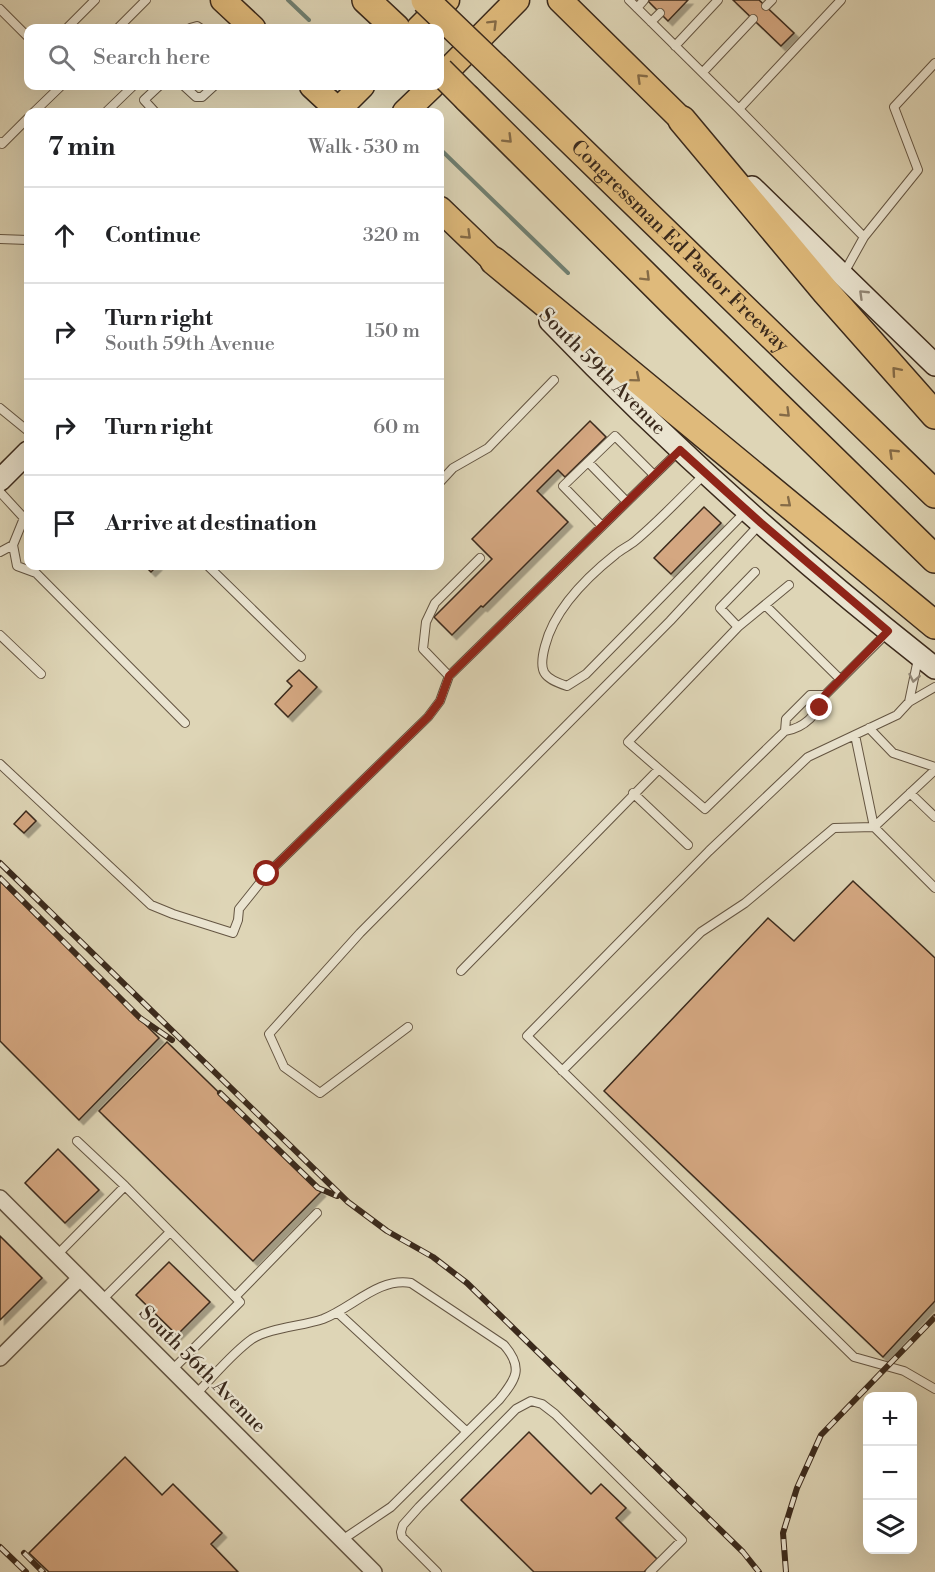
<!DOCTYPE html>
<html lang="en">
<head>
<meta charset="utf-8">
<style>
	:root { --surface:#fff; --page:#f6f6f6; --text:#202124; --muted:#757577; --line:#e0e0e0 }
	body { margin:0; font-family:"Libre Bodoni",serif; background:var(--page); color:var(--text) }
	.controls { position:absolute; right:18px; bottom:18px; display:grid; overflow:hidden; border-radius:12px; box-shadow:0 6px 24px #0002 }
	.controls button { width:54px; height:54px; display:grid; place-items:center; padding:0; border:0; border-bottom:2px solid var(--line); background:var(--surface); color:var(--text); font:30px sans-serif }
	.stop { position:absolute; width:18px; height:18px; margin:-14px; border:4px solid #8f2418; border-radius:50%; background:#fff }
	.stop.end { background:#8f2418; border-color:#fff; box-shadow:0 2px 6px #0008 }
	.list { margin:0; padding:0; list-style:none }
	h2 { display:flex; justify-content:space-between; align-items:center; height:78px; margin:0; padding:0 24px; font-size:26px }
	h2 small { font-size:20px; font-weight:400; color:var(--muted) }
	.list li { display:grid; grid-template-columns:39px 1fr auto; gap:18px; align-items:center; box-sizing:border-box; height:96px; padding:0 24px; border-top:2px solid var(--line) }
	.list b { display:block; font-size:22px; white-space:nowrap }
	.list p { margin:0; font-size:20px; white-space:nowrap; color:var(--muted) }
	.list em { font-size:20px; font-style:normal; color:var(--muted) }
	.icon { flex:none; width:33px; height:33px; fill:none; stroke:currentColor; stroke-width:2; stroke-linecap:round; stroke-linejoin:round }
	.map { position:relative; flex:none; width:935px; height:1572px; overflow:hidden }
	.search { position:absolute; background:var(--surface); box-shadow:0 6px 24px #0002; left:24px; top:24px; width:420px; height:66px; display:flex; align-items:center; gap:15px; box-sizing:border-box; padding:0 21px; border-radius:12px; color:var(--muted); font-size:22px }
	.panel { position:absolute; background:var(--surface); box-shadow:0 6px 24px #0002; left:24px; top:108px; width:420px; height:462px; border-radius:12px }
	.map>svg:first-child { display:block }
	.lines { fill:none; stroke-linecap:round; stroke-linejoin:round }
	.stream { stroke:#708072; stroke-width:4 }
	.building { fill:#d4a781; stroke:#3b2a1c; stroke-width:1.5; filter:url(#shadow) }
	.service-casing { stroke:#645542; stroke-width:10 }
	.minor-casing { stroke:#645542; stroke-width:18 }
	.secondary-casing { stroke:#3b2a1c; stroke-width:24 }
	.primary-casing { stroke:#3b2a1c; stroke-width:27 }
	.motorway-casing { stroke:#3b2a1c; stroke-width:30 }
	.service { stroke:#eae4d0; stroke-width:8 }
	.minor { stroke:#eae4d0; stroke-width:15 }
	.secondary { stroke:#eae4d0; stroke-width:21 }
	.primary { stroke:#dfba7b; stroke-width:24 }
	.motorway { stroke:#dfba7b; stroke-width:27 }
	.rail-casing { stroke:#3b2a1c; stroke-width:6 }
	.rail { stroke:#eae4d0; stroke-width:4; stroke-dasharray:11; stroke-linecap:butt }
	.motorway-bridge-casing { stroke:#3b2a1c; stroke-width:30; stroke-linecap:butt }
	.motorway-bridge { stroke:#dfba7b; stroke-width:27 }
	.oneway { stroke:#856b47 }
	.oneway2 { stroke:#928776 }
	.route { stroke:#8f2418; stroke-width:8 }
	.labels { text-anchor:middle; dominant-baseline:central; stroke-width:4.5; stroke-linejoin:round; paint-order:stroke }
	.street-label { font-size:20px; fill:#3b2a1c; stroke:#eae4d0 }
</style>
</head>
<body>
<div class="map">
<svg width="935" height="1572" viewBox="0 0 935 1572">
	<defs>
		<filter id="shadow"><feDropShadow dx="4.5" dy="4.5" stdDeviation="0" flood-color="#0004"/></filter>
	</defs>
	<rect width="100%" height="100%" fill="#ded5b6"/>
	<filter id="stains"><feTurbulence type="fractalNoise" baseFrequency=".00333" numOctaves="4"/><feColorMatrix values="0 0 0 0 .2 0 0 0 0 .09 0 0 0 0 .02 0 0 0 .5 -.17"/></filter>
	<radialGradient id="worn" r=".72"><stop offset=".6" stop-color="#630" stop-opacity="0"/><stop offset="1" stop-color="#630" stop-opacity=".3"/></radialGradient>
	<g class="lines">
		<path class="stream" d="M288,0L309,20
			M440,149L568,273"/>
	</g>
	<path class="building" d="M647,0H688L668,21Z
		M733,0H759L794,33L781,46Z
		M590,421L606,437L565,477L558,470L537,491L568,522L483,607L481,606L452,635L434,617L492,559L472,539Z
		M704,507L721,523L671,574L654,558Z
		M145,566H157L151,572Z
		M299,670L317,687L288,717L275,704L292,686L287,681Z
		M26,811L36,821L24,833L14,824Z
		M0,881L159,1038L79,1120L0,1041Z
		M853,881L935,958V1301L883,1357L604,1091L768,918L794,941Z
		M167,1042L321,1192L253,1261L99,1111Z
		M58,1149L99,1190L65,1223L25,1183Z
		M0,1236L42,1278L0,1320Z
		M169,1262L210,1302L177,1335L136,1295Z
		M529,1432L591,1494L601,1484L626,1508L616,1518L657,1559L644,1572H534L461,1500Z
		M125,1457L162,1495L173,1484L222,1533L211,1544L238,1572H49L29,1553Z"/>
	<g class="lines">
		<defs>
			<path id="service" d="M629,0L739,109
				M841,0L739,109L864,237L844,273
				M766,6L772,0
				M637,8L644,0
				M0,9L28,37
				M651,22L660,13
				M67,28L95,0
				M118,28L146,0
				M190,28L197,26L200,28
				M675,46L718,0
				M703,72L753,19
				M184,86L196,97H202L214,86
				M34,112L61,86
				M106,112L133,86
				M155,112L144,100L159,86
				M0,142L2,144L28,118
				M864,237L918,170L894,107L935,63
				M0,239L28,240
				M0,408L28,431
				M588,462L626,501
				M704,475C681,497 659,521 635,541C629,546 622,549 616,554C587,577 554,610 545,646C538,672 543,678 567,686L586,674L745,512
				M440,482L453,468L488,448L554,380
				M0,492L24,518L13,545L17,566L36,573L185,723
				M601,525L563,486L615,436L654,475
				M0,552L13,545
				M480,558L435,603L426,622L423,649L449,676L679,451
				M208,566L301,657
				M765,605L840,679
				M738,627L720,608L755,572
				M0,635L41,674
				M935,687L909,702L897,715L808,757L709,851L527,1036L854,1357L904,1371L935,1389
				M909,702L918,659
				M869,728L893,753L935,767
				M785,731L786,719L810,695H825
				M855,735L874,827L935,888
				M0,764L151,905L173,914L233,933L238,920L239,909L267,874L428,717L440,701L449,676
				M659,769L628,742L738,627L789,585
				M633,793L688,845
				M910,793L935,817
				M461,971L659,769L705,809L785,731C805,728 818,713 825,695L888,632
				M408,1027L320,1093L284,1067L269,1034L360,933L670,621L760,524
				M562,1071L701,932L745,903L834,828L874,827L935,770
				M77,1141L125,1186
				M57,1255L125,1186L240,1302L172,1370
				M235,1297L317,1213
				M102,1300L170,1232
				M337,1312L466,1431
				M196,1394C214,1376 231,1354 252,1339C269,1328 303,1326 323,1319C352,1308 379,1277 411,1283L504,1345C524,1368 516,1379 499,1400L391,1507L342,1540
				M437,1572L402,1537L401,1532L403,1525L419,1507L516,1409L531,1401L542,1404L555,1414L682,1540L650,1572"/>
			<path id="minor" d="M0,1198L374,1572
				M0,1358L80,1278"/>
			<path id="secondary" d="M752,187L935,365
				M550,321C670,446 799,561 935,668
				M0,480L28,452"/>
			<path id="primary" d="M223,0L253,28
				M560,0L682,120
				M419,28L447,0
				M440,78L517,0
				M312,86L340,112
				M338,110L362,86
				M405,112L432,86
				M440,209L494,261"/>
			<g id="motorway">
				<path d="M366,0L396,28"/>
				<path id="s1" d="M496,68L935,494"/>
				<path d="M467,98L677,307L935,559"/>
				<path d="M682,120L826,292L935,415"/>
				<path d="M494,261L935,625"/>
			</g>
		</defs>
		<use href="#service" class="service-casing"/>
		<use href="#minor" class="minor-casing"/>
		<use href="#secondary" class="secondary-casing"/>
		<use href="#primary" class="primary-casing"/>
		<use href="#motorway" class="motorway-casing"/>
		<use href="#service" class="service"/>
		<use href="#minor" class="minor"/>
		<use href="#secondary" class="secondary"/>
		<use href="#primary" class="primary"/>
		<use href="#motorway" class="motorway"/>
		<defs>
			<path id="rail" d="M0,863L348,1202L387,1231L433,1257L467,1283L743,1552L759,1572
				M0,878L140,1018L172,1040
				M220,1093L318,1188L337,1196
				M0,1547L26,1572
				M24,1553L43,1572
				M786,1572L783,1533L797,1488L821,1435L935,1317"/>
		</defs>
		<use href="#rail" class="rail-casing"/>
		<use href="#rail" class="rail"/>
		<defs>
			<path id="motorway-bridge" d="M425,0L496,68
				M440,71L467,98"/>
		</defs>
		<use href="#motorway-bridge" class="motorway-bridge-casing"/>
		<use href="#motorway-bridge" class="motorway-bridge"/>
	</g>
	<defs><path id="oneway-chevron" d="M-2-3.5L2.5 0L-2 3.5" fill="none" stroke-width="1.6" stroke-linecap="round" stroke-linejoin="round" transform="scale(1.5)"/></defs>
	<g class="oneway">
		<use href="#oneway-chevron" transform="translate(493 24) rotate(-45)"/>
		<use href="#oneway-chevron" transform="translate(641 78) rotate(-136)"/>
		<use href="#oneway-chevron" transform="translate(508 139) rotate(45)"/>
		<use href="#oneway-chevron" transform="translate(467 235) rotate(44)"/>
		<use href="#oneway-chevron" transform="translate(646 277) rotate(45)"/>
		<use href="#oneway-chevron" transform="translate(896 371) rotate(-131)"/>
		<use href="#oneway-chevron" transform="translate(636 378) rotate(40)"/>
		<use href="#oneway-chevron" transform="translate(786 413) rotate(44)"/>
		<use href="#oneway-chevron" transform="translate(893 453) rotate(-136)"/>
		<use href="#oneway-chevron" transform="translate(787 503) rotate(40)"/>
	</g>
	<g class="oneway2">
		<use href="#oneway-chevron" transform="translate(863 294) rotate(-136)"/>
		<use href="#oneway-chevron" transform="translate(914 678) rotate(101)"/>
	</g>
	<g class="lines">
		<path class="route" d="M267,874L428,717L440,701L449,676L680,450L761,523L888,631L825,695L820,708"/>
	</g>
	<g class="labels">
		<g class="street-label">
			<text stroke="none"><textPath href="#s1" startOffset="256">Congressman Ed Pastor Freeway</textPath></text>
			<text transform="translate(602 372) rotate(45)">South 59th Avenue</text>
			<text transform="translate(202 1370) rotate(45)">South 56th Avenue</text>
		</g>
	</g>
	<rect width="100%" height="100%" filter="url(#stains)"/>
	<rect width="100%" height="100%" fill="url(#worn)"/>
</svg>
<div class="controls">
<button>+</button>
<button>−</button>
<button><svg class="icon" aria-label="layers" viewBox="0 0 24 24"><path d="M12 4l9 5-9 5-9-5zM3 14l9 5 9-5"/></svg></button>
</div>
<div class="stop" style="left:267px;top:874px"></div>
<div class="stop end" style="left:820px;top:708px"></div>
<div class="search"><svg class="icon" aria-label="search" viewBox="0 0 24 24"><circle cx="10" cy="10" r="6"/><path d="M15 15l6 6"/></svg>Search here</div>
<section class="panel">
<h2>7 min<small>Walk · 530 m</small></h2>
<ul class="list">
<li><svg class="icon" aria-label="ahead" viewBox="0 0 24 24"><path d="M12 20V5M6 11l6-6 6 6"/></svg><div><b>Continue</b></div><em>320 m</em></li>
<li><svg class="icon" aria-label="right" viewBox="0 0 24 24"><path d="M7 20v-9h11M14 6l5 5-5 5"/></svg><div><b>Turn right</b><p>South 59th Avenue</p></div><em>150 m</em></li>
<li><svg class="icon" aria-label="right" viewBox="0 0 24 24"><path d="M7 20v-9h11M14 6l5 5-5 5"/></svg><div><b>Turn right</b></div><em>60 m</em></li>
<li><svg class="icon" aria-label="arrive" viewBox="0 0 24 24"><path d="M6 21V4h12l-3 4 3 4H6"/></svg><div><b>Arrive at destination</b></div></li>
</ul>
</section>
</div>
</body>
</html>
